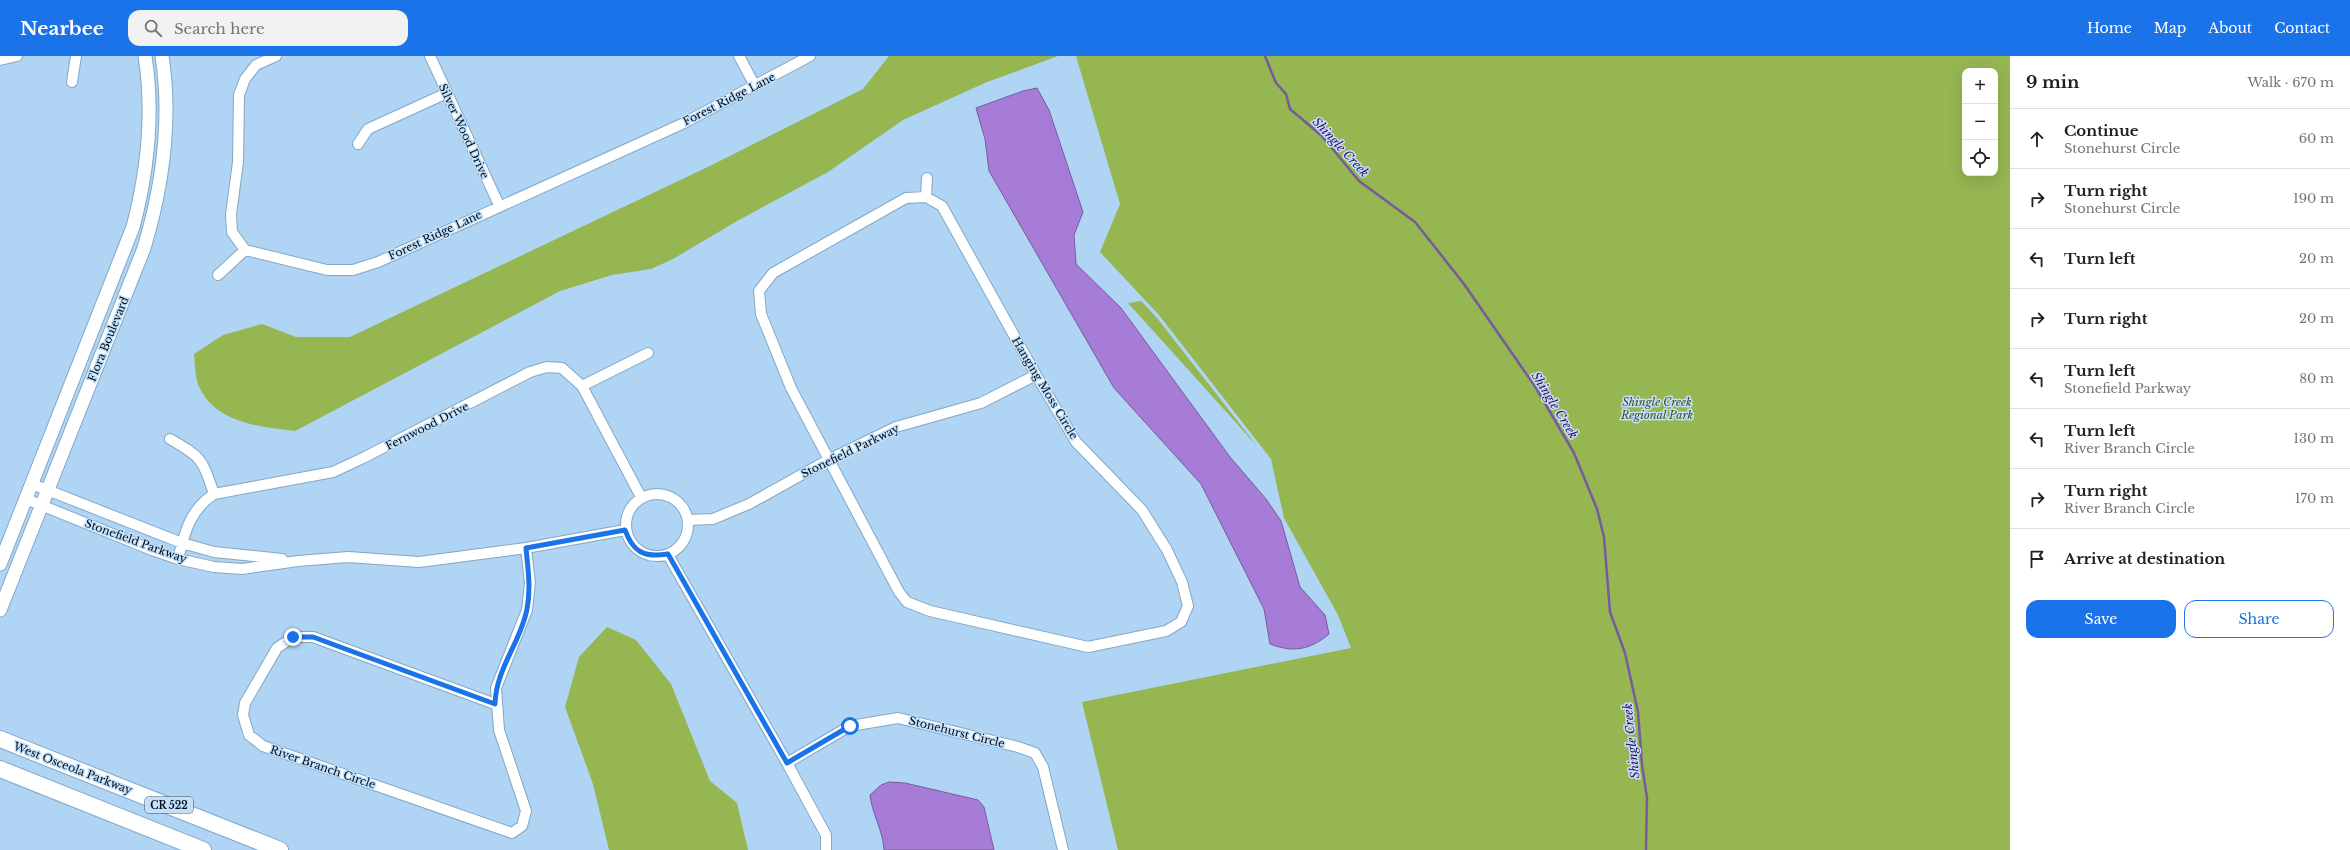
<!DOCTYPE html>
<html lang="en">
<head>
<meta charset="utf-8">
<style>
	:root { --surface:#fff; --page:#f2f2f2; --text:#202124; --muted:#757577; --line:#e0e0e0; --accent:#1a73e8 }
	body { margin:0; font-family:"Libre Baskerville",serif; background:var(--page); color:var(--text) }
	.controls { position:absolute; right:12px; top:12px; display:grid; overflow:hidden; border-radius:8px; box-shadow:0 4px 16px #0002 }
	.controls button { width:36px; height:36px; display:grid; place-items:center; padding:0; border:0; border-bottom:1px solid var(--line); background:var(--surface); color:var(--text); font:20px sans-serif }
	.stop { position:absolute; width:12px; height:12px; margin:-9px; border:3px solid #1a73e8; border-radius:50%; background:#fff }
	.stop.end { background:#1a73e8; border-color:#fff; box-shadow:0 1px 4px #0008 }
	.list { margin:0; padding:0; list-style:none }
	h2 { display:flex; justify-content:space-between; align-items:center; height:52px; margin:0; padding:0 16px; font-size:17px }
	h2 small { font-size:13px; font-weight:400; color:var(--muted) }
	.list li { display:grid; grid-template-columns:26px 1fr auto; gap:12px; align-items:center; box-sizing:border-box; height:60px; padding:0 16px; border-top:1px solid var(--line) }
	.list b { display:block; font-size:15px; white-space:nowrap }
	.list p { margin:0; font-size:13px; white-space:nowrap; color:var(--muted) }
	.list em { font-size:13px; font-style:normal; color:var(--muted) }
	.actions { display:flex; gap:8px; padding:12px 16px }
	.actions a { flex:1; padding:9px 0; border:1px solid var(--accent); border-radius:12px; text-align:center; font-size:14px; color:var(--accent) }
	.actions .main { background:var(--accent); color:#fff }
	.icon { flex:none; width:22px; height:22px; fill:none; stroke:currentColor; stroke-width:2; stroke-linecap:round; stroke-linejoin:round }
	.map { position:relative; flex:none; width:2010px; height:794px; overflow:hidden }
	header { display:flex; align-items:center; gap:24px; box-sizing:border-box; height:56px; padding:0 20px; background:var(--accent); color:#fff }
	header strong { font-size:19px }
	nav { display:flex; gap:22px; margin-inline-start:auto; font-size:14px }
	.search { width:280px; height:36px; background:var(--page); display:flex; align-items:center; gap:10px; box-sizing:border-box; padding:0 14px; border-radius:12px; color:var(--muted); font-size:15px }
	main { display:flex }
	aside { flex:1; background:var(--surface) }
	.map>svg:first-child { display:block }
	.green { fill:#95b651; fill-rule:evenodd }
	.water { fill:#a77cd6; stroke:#765b9d }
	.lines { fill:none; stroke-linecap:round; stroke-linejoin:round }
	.stream { stroke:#765b9d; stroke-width:2.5 }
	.minor-casing { stroke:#83a7c6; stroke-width:12 }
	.tertiary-casing { stroke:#83a7c6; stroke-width:15 }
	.primary-casing { stroke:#83a7c6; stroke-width:18 }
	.minor { stroke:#fff; stroke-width:10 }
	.tertiary { stroke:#fff; stroke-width:13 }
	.primary { stroke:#fff; stroke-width:16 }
	.route { stroke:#1a73e8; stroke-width:5 }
	.labels { text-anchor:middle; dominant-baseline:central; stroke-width:3; stroke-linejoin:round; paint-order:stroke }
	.shield { fill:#c3e0fa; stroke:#3c4c5c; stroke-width:1 }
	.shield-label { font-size:10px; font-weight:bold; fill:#020d18 }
	.street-label { font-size:11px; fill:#020d18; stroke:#c3e0fa }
	.park-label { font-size:11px; font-style:italic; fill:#3b491f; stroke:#c3e0fa }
	.water-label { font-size:12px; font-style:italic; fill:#3a0a5c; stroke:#c3e0fa }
</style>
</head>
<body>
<header>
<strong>Nearbee</strong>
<div class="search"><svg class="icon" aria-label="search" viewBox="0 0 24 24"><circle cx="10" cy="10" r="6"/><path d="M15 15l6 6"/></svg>Search here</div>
<nav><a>Home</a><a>Map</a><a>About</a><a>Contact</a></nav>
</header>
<main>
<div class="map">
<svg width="2010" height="794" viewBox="0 0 2010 794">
	<rect width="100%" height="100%" fill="#afd4f4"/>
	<path class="green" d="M889,0H1058L987,26L903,64L828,116L737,165L673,203L651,213L612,219L560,235L295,375C261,371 213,367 198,328C195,320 195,307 194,298L223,279L262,268L296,281H350L714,108L863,33Z
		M1076,0H2010V794H1118L1082,646L1351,592L1338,559L1284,462L1271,403L1159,259L1100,196L1120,148ZM1965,15H1995V117H1965Z
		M1141,245L1157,262L1257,390L1128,247Z
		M607,571L636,584L671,628L710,725L737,747L748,794H609L593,728L565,651L579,601Z"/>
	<path class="water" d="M1037,32L1049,54L1083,156L1074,179L1076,208L1121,252L1230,401L1266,443L1281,465L1300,531L1325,559L1329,578C1310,594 1293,597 1270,588L1264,553L1201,428L1114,332L989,115L985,83L976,52L1023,35Z
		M889,726L905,727L978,744L984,751L994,794H884C883,774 872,758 870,739L881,729Z"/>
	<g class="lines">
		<path class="stream" d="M1265,0L1276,27L1286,38L1290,53L1322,80L1359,125L1415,166L1464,228L1536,332L1574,397L1597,453L1604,481L1610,556L1625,597L1638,656L1642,709L1647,742L1646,794"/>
		<defs>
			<path id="minor" d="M276,0L256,9L245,23L239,39L238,106L231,158L232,176L245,194L327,214H353L378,206L684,67L810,0
				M430,0L499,149
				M739,0L755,30
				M0,4L17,0
				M72,26L76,0
				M358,88L368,73L447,37
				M926,141L942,150L1036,319L1076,386L1142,454L1167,494L1182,526L1188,550L1181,566L1166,575L1088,591L930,555L907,546L899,536L791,332L761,258L759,235L773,217L906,142Z
				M926,141L927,122
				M218,219L245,194
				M582,330L648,297
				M170,383C203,402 202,403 214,438
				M32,428L182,487L214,496L282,503
				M626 469a31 31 0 1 1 62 0a31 31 0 1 1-62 0Z
				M26,443L152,494L178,503L214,511L242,513L298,505L348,501L419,506L526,492L625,474
				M688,464L713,463L749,448L828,404L896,371L981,347L1036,319
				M668,499L787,707L826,779V794
				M178,503C185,475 190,454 214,438L333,416L363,402L530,316L547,311L562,312L582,330L641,441
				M495,648L313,581H293L277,592L245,647L243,659L249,679L263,690L512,777L522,770L526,755L499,674L496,632L527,554L530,527L526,492
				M787,707L850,670L898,662L1018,691L1035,697L1043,711L1063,794"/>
			<path id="tertiary" d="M0,508L133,171C148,114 154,58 145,0
				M0,554L144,192C163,129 172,66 162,0"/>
			<path id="primary" d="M0,683L280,794
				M0,713L203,794"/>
		</defs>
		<use href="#minor" class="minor-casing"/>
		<use href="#tertiary" class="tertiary-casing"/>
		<use href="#primary" class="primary-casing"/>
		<use href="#minor" class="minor"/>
		<use href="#tertiary" class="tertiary"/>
		<use href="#primary" class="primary"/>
	</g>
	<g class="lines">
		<path class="route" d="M293,581H313L495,648C496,612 521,586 527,553C531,533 528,513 526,492L625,474C633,496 644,502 668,498L787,707L850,670"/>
	</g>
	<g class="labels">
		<rect class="shield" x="145" y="741" width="48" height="16" rx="3"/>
		<g class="shield-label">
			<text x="169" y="749">CR 522</text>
		</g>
		<g class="street-label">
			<text transform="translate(729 43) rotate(-27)">Forest Ridge Lane</text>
			<text transform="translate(464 75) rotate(65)">Silver Wood Drive</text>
			<text transform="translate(435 179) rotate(-25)">Forest Ridge Lane</text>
			<text transform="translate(108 283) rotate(-68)">Flora Boulevard</text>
			<text transform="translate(1045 332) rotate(59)">Hanging Moss Circle</text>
			<text transform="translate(427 370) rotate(-27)">Fernwood Drive</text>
			<text transform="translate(850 395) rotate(-26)">Stonefield Parkway</text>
			<text transform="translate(136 485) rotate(20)">Stonefield Parkway</text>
			<text transform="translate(957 676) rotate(14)">Stonehurst Circle</text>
			<text transform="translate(323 711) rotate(19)">River Branch Circle</text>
			<text transform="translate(73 712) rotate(21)">West Osceola Parkway</text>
		</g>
		<g class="park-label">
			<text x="1657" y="346">Shingle Creek<tspan x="1657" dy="13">Regional Park</tspan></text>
		</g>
		<g class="water-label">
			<text transform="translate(1341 91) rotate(47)">Shingle Creek</text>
			<text transform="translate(1555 349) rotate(58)">Shingle Creek</text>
			<text transform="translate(1631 685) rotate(-96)">Shingle Creek</text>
		</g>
	</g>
</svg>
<div class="controls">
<button>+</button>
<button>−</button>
<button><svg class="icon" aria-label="locate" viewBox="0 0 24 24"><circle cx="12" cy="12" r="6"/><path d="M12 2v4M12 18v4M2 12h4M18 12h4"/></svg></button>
</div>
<div class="stop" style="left:850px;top:670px"></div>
<div class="stop end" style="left:293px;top:581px"></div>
</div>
<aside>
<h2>9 min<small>Walk · 670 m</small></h2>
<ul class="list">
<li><svg class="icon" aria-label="ahead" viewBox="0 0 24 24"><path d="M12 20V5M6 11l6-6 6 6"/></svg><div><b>Continue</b><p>Stonehurst Circle</p></div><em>60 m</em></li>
<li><svg class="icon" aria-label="right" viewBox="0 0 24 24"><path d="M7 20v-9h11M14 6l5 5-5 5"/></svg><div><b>Turn right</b><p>Stonehurst Circle</p></div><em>190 m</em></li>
<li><svg class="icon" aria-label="left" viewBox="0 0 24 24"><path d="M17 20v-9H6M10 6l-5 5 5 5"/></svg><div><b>Turn left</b></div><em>20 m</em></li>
<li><svg class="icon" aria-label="right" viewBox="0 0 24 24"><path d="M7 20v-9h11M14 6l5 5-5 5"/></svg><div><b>Turn right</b></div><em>20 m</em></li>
<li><svg class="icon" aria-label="left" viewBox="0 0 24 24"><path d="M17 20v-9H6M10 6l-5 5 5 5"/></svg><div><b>Turn left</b><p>Stonefield Parkway</p></div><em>80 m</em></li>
<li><svg class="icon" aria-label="left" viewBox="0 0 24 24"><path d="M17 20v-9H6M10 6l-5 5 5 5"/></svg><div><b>Turn left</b><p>River Branch Circle</p></div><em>130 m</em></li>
<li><svg class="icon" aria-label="right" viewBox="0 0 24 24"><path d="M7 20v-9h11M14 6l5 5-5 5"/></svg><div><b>Turn right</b><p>River Branch Circle</p></div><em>170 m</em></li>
<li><svg class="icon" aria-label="arrive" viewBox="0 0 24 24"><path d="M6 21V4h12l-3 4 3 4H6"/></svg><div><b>Arrive at destination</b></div></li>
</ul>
<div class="actions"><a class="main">Save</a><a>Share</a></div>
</aside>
</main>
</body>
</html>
